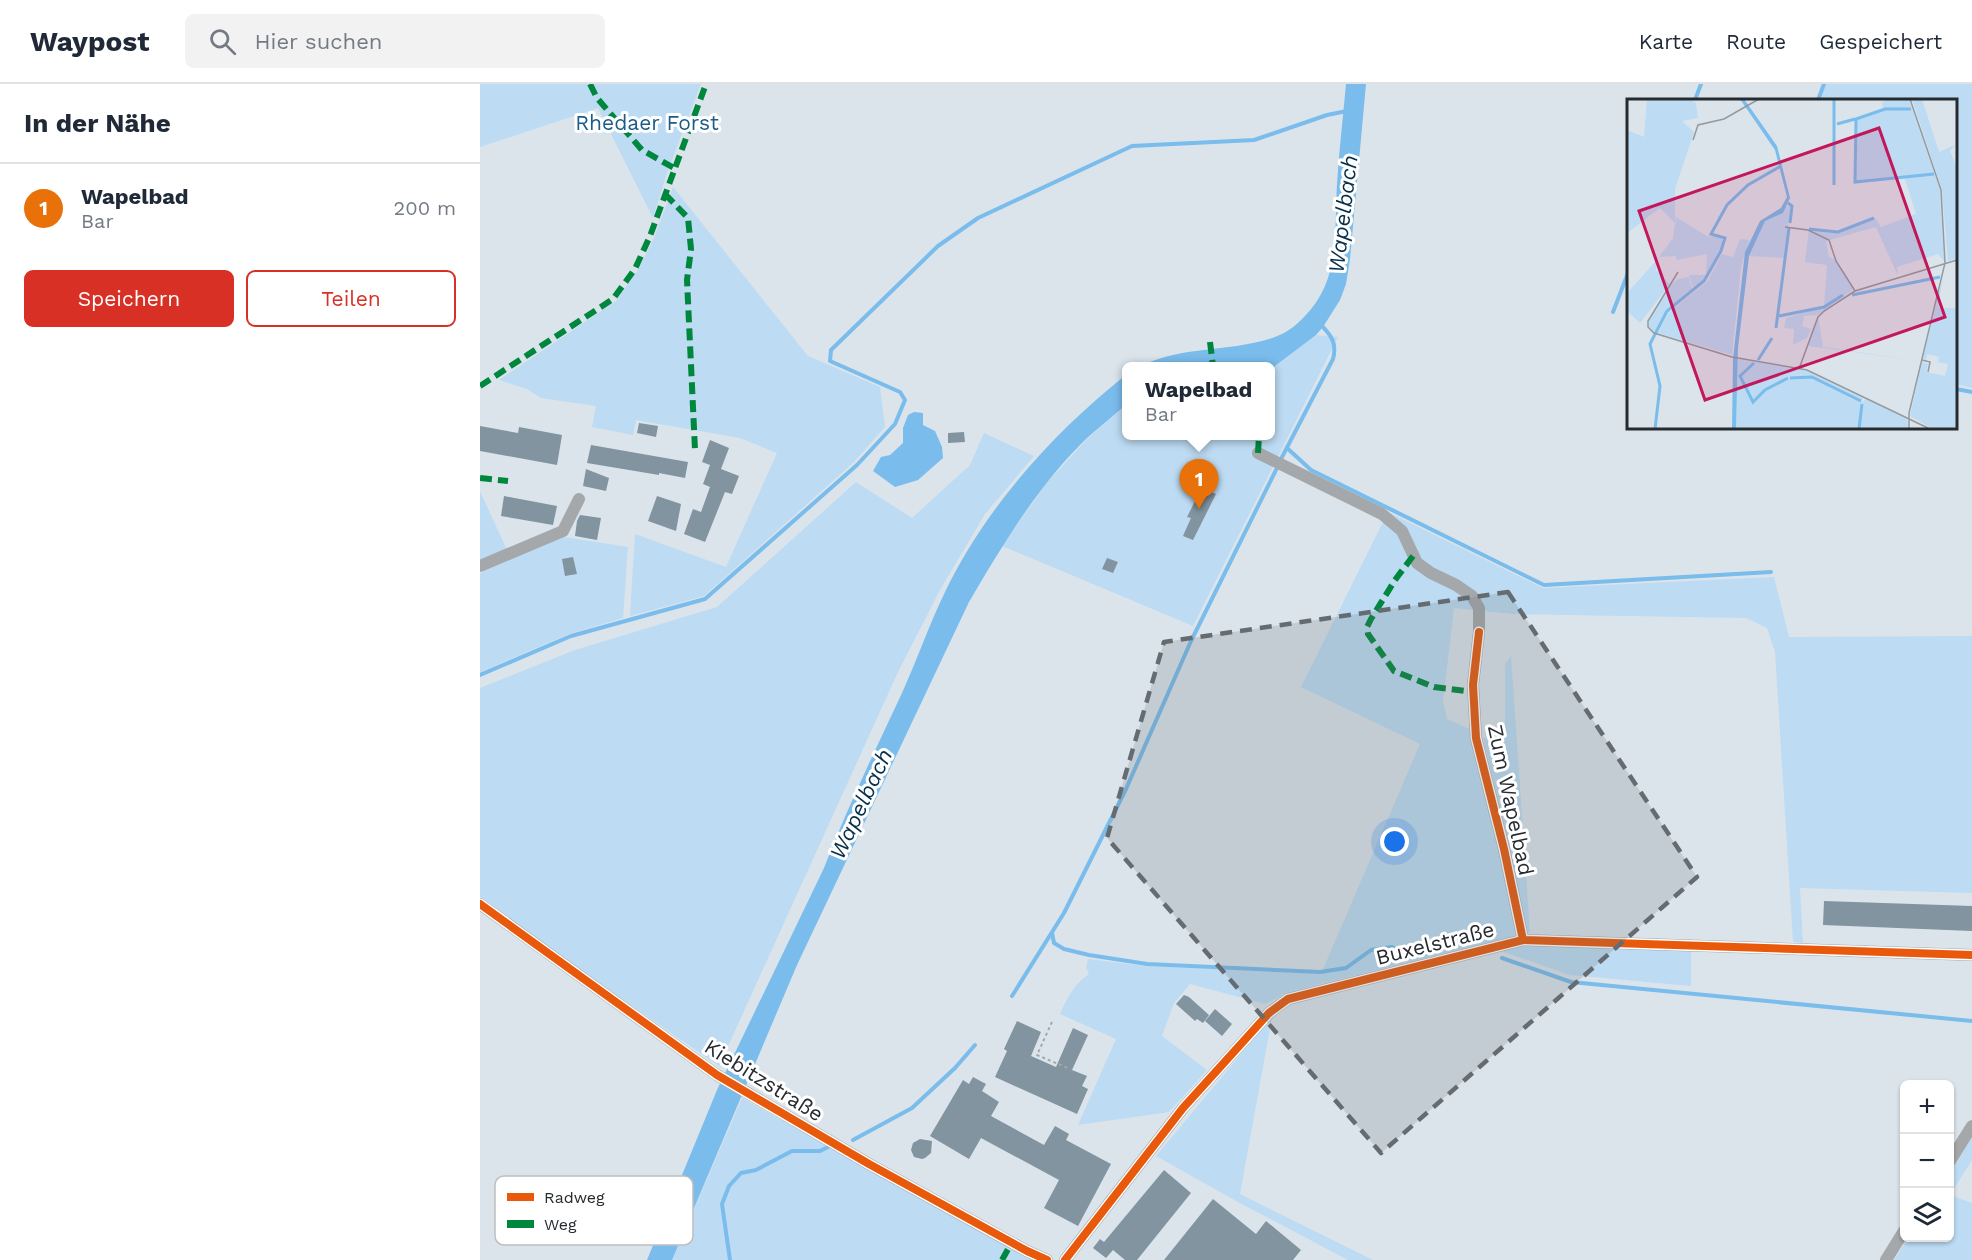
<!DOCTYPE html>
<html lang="de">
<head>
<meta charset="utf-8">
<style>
	:root { --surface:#fff; --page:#f2f2f3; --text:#1f2937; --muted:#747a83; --line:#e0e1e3; --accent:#d93025 }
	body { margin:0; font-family:"Work Sans",sans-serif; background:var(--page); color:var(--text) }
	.controls { position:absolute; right:18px; bottom:18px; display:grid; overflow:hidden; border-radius:9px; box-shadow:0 2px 4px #0004 }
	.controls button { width:54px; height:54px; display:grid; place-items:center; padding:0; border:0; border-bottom:2px solid var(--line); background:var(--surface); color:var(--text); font:30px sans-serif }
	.you { position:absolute; left:915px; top:758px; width:21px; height:21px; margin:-15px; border:4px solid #fff; border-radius:50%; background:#1a73e8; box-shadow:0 0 0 9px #1a73e833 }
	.badge { display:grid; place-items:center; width:39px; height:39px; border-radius:50%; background:var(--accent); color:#fff; font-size:20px; font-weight:700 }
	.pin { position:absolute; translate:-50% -50px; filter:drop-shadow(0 2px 3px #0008) }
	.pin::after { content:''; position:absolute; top:32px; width:21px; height:18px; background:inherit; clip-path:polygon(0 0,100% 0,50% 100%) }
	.popup { position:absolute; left:642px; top:278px; width:153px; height:78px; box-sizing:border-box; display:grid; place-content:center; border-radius:9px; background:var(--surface); filter:drop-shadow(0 2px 4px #0005); font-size:20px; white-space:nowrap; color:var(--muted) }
	.popup b { font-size:22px; color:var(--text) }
	.popup::after { content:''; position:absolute; left:50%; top:100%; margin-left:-12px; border:12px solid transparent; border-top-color:var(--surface) }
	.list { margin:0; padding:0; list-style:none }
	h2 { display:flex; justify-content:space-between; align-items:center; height:78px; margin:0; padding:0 24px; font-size:26px }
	h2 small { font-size:20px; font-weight:400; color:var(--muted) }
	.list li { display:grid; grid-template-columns:39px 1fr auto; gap:18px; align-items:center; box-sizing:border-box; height:90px; padding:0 24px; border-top:2px solid var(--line) }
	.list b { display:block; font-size:22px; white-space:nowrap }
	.list p { margin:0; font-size:20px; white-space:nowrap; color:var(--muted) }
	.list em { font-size:20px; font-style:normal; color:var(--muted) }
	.actions { display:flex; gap:12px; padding:18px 24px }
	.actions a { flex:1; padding:14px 0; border:2px solid var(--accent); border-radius:9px; text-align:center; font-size:21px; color:var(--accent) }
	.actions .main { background:var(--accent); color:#fff }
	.icon { flex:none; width:33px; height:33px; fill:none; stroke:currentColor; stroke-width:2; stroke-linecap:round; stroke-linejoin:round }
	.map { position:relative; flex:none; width:1492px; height:1176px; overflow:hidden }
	header { display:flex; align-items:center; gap:36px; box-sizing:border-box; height:84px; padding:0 30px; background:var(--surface); border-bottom:2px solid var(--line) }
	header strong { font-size:28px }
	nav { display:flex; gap:33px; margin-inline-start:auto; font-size:21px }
	.search { width:420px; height:54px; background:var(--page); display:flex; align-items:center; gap:15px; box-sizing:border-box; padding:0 21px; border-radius:9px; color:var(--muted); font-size:22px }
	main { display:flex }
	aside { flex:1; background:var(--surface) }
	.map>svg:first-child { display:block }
	.green { fill:#bddbf3 }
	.water { fill:#7abcec }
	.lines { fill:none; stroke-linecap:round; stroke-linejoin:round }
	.stream { stroke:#7abcec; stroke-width:4 }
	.building { fill:#8194a0 }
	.path { stroke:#a4a8aa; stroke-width:2; stroke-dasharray:3 3; stroke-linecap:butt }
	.minor { stroke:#a5a8ab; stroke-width:12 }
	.quiet { stroke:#00873e; stroke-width:6; stroke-dasharray:12 6; stroke-linecap:butt }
	.cycleway-casing { stroke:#fff; stroke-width:11 }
	.cycleway { stroke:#e8590c; stroke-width:8 }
	.marked { fill:#656c71; fill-opacity:0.2; stroke:#656c71; stroke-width:4.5; stroke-dasharray:12 8; stroke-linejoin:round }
	.labels { text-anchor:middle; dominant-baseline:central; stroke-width:6; stroke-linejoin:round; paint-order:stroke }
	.park-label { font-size:21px; fill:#1b5c88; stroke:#fff }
	.street-label { font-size:21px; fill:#262b30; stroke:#fff }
	.water-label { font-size:22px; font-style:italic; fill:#072f49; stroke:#fff }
	.inset-river { fill:none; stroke:#7abcec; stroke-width:3 }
	.inset-road { fill:none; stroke:#939aa0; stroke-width:1.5 }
	.view { fill:#c2185b; fill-opacity:0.15; stroke:#c2185b; stroke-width:3 }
	.inset-edge { fill:none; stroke:#262b30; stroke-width:3 }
	.key { fill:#fff; stroke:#bebfc1; stroke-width:1.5 }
	.key-label { font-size:16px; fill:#262b30 }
</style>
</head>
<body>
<header>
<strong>Waypost</strong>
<div class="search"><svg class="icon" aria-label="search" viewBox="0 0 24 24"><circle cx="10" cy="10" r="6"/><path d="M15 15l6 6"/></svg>Hier suchen</div>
<nav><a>Karte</a><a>Route</a><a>Gespeichert</a></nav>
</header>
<main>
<aside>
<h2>In der Nähe<small></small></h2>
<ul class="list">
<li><span class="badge" style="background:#e8710a">1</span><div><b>Wapelbad</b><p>Bar</p></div><em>200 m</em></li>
</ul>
<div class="actions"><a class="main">Speichern</a><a>Teilen</a></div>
</aside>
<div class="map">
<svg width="1492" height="1176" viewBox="0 0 1492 1176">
	<rect width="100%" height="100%" fill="#dbe4eb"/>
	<path class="green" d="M0,0H221L187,89L173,134L118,24L0,63Z
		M1346,0H1492V304L1476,300V16H1340Z
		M193,103L328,272L400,303L405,343L374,378L224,512L150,532L155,450L246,483L297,369L260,354L156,336L153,351L112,343L116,322L61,314L47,305L19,296L136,217L158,186L174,154Z
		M836,251L858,253L713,542L522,462L566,400L608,354L647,320V352H791V285Z
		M504,349L554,372L505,430L460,506L418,588L239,982L80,872L0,813V604L95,566L237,523L376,398L432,434L490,381Z
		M0,407L27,466L0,477Z
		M908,428L1063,504L1294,493L1309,553L1492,552V809L1320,804L1323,859L1313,858L1295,568L1287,544L1266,534L1033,530L974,524L963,617L967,635L991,646L1020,768L1036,852L840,900L806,909L785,920L710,900L694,919L682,952L727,986L689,1028L598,1041L636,955L580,930C587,914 594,900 609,890L606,884L608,875L665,882L841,890L940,660L821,603Z
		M84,453L148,463L143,534L89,550L0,588V490C22,471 57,463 84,453Z
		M1031,572L1050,849L1045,846L1030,768L1003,654L1025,653V580Z
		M1043,862L1211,866V902L1090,891L1021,867Z
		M792,933L760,1110L893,1176H868L758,1118L676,1072Z
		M262,1014L546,1172L556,1176H192Z
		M1492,1054V1076L1470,1111L1492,1119V1176H1414L1428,1154H1470V1089Z"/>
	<path class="water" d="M866,0H886L870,175L866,200L860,216L843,243L836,251L791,285V282L715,281L661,282C701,262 747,268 789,255C803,251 814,244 824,233C861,196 854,149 857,100C859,67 863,33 866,0Z
		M647,290V320C634,331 621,342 608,353C559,400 523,460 489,518L317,881L192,1176H167L237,1006L344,784C367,724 395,667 422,609C437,576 449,541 465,508C506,423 573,349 647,290Z
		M434,328L443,329V341L455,347L462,363L463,374L438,396L415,403L393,387L401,373L410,371L423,359V344L428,331Z"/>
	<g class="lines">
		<path class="stream" d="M1215,16L1221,0
			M1338,16L1344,0
			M1133,228L1148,189
			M1476,305L1492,308
			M807,364L831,386L1064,501L1291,488
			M801,375L853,275C857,260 852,252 841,241
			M0,591L91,552L225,515L377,381L415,340L425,316L420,308L350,277L351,266L458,162L498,134L652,62L774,56L847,31L867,27
			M572,849L574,859L584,865L609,871L667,880L840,888L866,884L891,866L912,863L929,872L945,870L972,859
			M1022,874L1091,898L1492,937
			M532,912L584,829L646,705L711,557L797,384
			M373,1056L432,1024L475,984L495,961
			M250,1176L242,1120L249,1102L261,1089L276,1086L312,1067H340L348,1063"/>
	</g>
	<path class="building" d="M159,339L178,342L176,353L157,349Z
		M0,342L38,349L39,343L82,351L77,381L0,367Z
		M484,348L485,358L468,359V349Z
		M230,356L249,364L241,385L259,392L252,410L245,408L225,458L204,450L213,425L221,428L230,403L223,400L230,381L222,378Z
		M111,361L208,378L205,394L179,389V391L107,379Z
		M106,385L129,394L126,407L103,402Z
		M722,403L736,410L713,456L703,452L711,434L707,433Z
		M24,412L77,422L73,441L21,432Z
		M177,412L201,420L196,447L168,437Z
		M100,431L121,434L117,456L95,452L97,437Z
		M93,473L97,490L85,492L82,475Z
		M627,474L638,478L633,489L622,485Z
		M1344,817L1492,822V847L1343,841Z
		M704,911L709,913L729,931L723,939L717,935L715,937L696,920Z
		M735,925L752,940L742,952L725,937Z
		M537,937L561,948L551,972L576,983L593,944L608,951L592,986L607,992L602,1002L608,1005L597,1030L515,993L527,967L524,965Z
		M493,993L506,1000L502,1007L519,1018L511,1032L564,1061L575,1042L589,1050L586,1056L631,1080L598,1142L564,1124L579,1096L501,1054L489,1075L450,1052L483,996L489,1000Z
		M440,1055L452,1057L451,1069L445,1074L442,1075L434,1073L431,1066L433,1059Z
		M684,1086L711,1109L657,1176H645L633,1166L626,1174L613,1164L620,1155L624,1158Z
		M733,1115L776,1150L786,1137L821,1166L813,1176H684Z"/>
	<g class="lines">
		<path class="path" d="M572,938L557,971L590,985"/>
		<path class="minor" d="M778,369L902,430L922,447L937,479L951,489L976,501L992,512L999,524V548L993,601L996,654L1024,765L1043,856
			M0,482L83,447L99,415
			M0,820L237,991L389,1080L547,1167L567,1176
			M1470,1077L1492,1042
			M585,1176L703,1024L789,929L808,915L1043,856L1492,871
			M1406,1176L1424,1147"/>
		<path class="quiet" d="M110,0L117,14L162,66L194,84
			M185,110L208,134L211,165L207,196L215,366
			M730,258L733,282
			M0,302L133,215L155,185L170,152L226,0
			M778,369L779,352
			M0,394L28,397
			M933,472L915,496L891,535L887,543L888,550L914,587L954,603L993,608
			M522,1176L532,1158"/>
		<defs>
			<path id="cycleway" d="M999,548L993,601L996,654L1024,765L1043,856
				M0,820L237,991L389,1080L547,1167L567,1176
				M585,1176L703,1024L789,929L808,915L1043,856L1492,871"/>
		</defs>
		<use href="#cycleway" class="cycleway-casing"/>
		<use href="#cycleway" class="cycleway"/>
	</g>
	<path class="marked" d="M1028,508L1217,793L901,1069L627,754L684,558Z"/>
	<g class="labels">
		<g class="park-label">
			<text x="167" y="38">Rhedaer Forst</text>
		</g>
		<g class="street-label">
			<text transform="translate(1031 716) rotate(78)">Zum Wapelbad</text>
			<text transform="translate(955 859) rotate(-14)">Buxelstraße</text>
			<text transform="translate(284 996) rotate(32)">Kiebitzstraße</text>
		</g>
		<g class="water-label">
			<text transform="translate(863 130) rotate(-83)">Wapelbach</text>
			<text transform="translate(381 720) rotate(-65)">Wapelbach</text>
		</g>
	</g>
	<g transform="translate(1147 15)">
		<rect width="330" height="330" fill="#dbe4eb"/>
		<path d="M20,0H62L69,4L71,19L55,22L67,33L48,90V124L33,109L0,134V31L17,38ZM263,0H282L313,91L317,162L311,155L270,168L271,177L249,128L199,142L202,158L208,161L226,191L190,216L177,217L175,227L184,230L180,239L166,246L167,230L157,229L159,219L197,208L200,166L178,163L182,130L211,134L248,119L254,128L289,115L277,77L228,83L229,18L256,9L255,3ZM285,0H295L312,53L330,45L323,52L330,69V159L321,162L315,91ZM164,105L157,159L122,157L138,122ZM49,118L80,137L94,138L97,145L77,182L66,189L62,176H79L80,155L49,161V157L32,158L46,139ZM113,140L122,141L114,168L105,256L31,234L42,213L80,183L95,155L106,158ZM29,162V171L43,185L13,224L0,212V194ZM62,178L65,190L39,211L28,233L22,228V222L40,189L51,180ZM316,178L311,209H330V330H306L283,317L295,263L301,265L299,273L318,277L321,265L311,263L312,258L300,255L299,261L296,259ZM191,218L196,248L293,262L181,247ZM111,260L180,272L236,299L234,304L239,300L280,320L281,330H109Z" fill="#bddbf3"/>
		<path d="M113,0H117L150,47L163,99L156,114L138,122L122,157L111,249L109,330H105L106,260L118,153L133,122L154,109L160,98L148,51Z" fill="#7abcec"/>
		<path class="inset-river" d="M207,0V86M284,10H258L229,20L228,83L307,75M210,25L228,20M161,104L165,107L163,124M182,130L211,133L247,119M225,196L313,178M152,217L197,208L216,196M149,229L162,129M131,261L145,239M127,264L113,277L126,303L138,291L161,279M163,279L185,278L234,302M28,330L33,287L23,245L40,212L77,182L94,152L98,139L84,135L100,106L121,86L154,67M232,330L235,305"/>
		<path class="inset-road" d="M66,41L71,26L97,20L132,0M158,128L181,131L202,141L209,162L228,192M51,173L21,222V228L27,234L105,258L180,271L303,330M295,261L303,263L301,273M172,270L191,218L197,212L228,192L330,161M282,330V314L318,164L314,91L283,0"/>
		<path class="view" d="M252,29L318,218L78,301L12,112Z"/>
		<rect width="330" height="330" class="inset-edge"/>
	</g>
	<rect x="15" y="1092" width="198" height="69" rx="9" class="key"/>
	<rect x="27" y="1109" width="27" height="8" fill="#e8590c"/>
	<rect x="27" y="1136" width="27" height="8" fill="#00873e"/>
	<g class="key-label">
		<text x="64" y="1119">Radweg</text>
		<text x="64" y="1146">Weg</text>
	</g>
</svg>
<div class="controls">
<button>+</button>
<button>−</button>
<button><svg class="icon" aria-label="layers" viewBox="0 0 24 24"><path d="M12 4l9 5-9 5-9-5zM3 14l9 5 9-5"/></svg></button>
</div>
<div class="you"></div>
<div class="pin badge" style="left:719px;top:425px;background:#e8710a">1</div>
<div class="popup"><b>Wapelbad</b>Bar</div>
</div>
</main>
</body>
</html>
